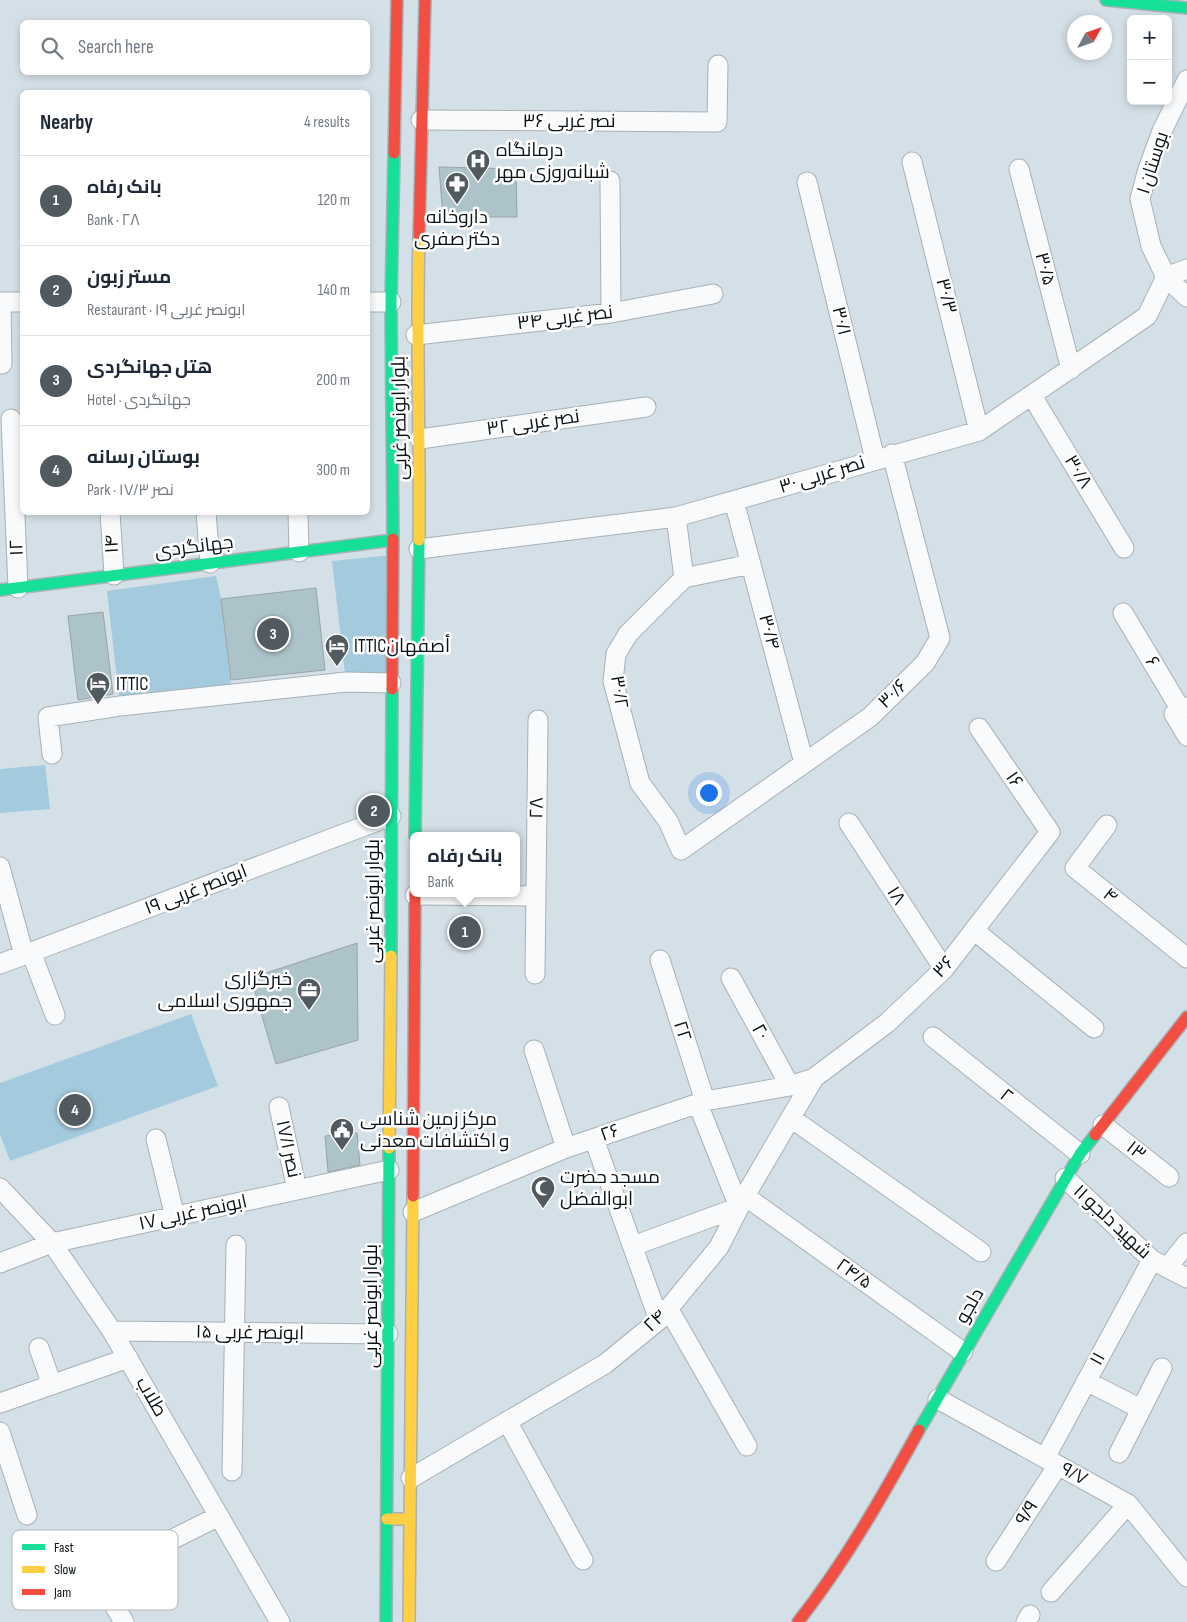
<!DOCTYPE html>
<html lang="en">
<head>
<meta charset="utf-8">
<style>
	:root { --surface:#fff; --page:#f2f2f3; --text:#1f2937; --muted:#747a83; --line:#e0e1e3; --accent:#515a5f }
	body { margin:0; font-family:"Sofia Sans Condensed",Cairo,sans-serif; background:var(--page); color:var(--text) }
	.controls { position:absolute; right:15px; top:15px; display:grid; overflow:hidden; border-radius:8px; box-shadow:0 2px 8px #0003 }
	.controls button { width:45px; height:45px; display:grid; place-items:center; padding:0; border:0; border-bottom:1px solid var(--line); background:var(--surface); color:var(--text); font:25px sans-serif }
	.compass { position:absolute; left:1067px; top:15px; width:45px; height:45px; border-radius:50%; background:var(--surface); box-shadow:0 2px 8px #0003; rotate:50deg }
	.you { position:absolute; left:708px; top:792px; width:18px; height:18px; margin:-12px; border:4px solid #fff; border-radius:50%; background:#1a73e8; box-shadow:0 0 0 8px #1a73e833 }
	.badge { display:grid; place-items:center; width:32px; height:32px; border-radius:50%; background:var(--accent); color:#fff; font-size:16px; font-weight:700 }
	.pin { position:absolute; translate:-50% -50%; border:2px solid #fff; box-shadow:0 1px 5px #0006 }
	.popup { position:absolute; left:410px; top:832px; width:110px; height:65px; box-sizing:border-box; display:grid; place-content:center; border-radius:8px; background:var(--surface); filter:drop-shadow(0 1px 4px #0005); font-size:16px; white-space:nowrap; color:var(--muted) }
	.popup b { font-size:19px; color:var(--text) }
	.popup::after { content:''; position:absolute; left:50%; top:100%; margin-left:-10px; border:10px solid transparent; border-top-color:var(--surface) }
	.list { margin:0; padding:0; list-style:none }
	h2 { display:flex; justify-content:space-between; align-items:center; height:65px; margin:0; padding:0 20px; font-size:21px }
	h2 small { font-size:16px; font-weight:400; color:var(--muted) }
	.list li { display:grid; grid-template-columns:32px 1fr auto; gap:15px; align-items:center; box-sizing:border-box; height:90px; padding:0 20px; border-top:1px solid var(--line) }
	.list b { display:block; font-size:19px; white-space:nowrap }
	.list p { margin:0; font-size:16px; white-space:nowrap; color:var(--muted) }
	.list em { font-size:16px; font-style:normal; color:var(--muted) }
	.icon { flex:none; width:28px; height:28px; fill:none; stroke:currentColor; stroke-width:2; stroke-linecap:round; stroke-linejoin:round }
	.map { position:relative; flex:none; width:1187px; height:1622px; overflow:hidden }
	.search { position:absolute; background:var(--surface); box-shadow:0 2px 8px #0003; left:20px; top:20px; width:350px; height:55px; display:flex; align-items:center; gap:12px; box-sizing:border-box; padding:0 18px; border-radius:8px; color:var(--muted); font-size:19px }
	.panel { position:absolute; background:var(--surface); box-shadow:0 2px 8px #0003; left:20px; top:90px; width:350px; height:425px; border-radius:8px }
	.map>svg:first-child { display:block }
	.green { fill:#a4cadd }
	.building { fill:#acc3c9; stroke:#9aa4a8 }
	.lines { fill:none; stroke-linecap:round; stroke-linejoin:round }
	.street-casing { stroke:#a7b1b6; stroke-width:21 }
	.fast-casing { stroke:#a7b1b6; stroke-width:14 }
	.slow-casing { stroke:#a7b1b6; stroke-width:14 }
	.jam-casing { stroke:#a7b1b6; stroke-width:14 }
	.street { stroke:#f9fafb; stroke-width:19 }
	.fast { stroke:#16e098; stroke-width:11 }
	.slow { stroke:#ffcf43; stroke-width:11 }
	.jam { stroke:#f24e42; stroke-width:11 }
	.labels { text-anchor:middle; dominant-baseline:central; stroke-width:5; stroke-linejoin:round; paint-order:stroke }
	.street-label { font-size:19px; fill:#0a1216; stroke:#fff }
	.poi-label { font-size:19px; fill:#0a1216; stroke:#fff; text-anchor:start }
	.key { fill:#fff; stroke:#b6b8b9; stroke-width:1 }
	.key-label { font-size:14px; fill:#0a1216 }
</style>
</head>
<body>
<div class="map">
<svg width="1187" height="1622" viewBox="0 0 1187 1622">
	<rect width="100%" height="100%" fill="#d4e0e7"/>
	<path class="green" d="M393,555L391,683L346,682L332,561Z
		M216,576L221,599L232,694L120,706L107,591Z
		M45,765L50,809L0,813V769Z
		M191,1014L218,1086L10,1161L0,1134V1083Z"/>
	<path class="building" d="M439,167L516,169L517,217H443Z
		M316,588L325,670L231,680L221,599Z
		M103,612L113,694L78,700L68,616Z
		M357,943L358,1040L276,1064L251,978Z
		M357,1133L360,1165L328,1172L325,1136Z"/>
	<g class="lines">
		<defs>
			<path id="street" d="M1187,80L1162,131L1148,169L1140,199L1151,246L1166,277L1187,297
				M421,120L717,122L718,65
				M912,162L979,431
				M1019,169L1071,369
				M610,181L611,313
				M807,182L875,459
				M1166,277L1187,269
				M0,302H22
				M1,302L2,364
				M368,302H391
				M416,335L611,313L713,294
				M1032,396L1124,548
				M11,419L18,588
				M420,439L646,407
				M734,501L804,763
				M110,512L114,575
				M206,512L210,563
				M298,512L299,552
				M676,517L684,578L628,634L616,654L613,681L640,783L668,821L681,850L870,717L925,663L940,638L892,454
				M419,549L676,517L979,431L1147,316L1166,277
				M684,578L751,564
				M1123,613L1181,710
				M1187,707L1174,714L1187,736
				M52,754L48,717L120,706L346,682L391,683
				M849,823L944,969
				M1107,825L1075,868L1187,958
				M0,867L24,955
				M415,895L536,896
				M975,931L1094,1028
				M31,952L55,1015
				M660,960L705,1101
				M0,964L391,816
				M535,974L538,720
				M731,978L790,1086
				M933,1037L1080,1154
				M534,1050L566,1148
				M279,1107L297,1190
				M791,1118L981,1252
				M1103,1125L1169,1177
				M156,1139L175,1217
				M594,1139L659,1320
				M1065,1178L1152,1260L1187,1278
				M0,1188L52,1243L112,1331L280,1622
				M745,1196L963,1352
				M413,1212L566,1148L705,1101L790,1086L814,1078L887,1023L944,969L1050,832L979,728
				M633,1246L739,1207L698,1104
				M0,1263L52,1243L389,1170
				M1167,1268L1187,1243
				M668,1308L747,1446
				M112,1331L388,1334
				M39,1348L52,1385
				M1086,1381L1141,1409
				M938,1399L1128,1504L1187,1577
				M0,1403L128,1358
				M507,1421L583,1560
				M0,1432L27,1515
				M1119,1453L1162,1368
				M1045,1458L1152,1260
				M232,1471L236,1245
				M411,1478L605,1364L659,1320L719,1247L745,1196L814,1078
				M79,1546L124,1622
				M996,1561L1058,1465
				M97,1577L219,1516
				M1051,1592L1128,1504
				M1026,1622L1030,1615"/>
			<path id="fast" d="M1106,0L1187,8
				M393,539L391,302L394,153
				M0,590L393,540
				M415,836L419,540
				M391,956L392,689
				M919,1430L1080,1154L1095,1135
				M386,1622L389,1148"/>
			<path id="slow" d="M419,236C416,337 420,438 419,540
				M389,1148L391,956
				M387,1519H410
				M409,1622L413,1196"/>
			<path id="jam" d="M394,153L397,0
				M419,236L425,0
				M392,689L393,539
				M1095,1135L1187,1017
				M413,1196L415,893
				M798,1622C845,1562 882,1497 919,1430"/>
		</defs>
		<use href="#street" class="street-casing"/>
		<use href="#fast" class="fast-casing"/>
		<use href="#slow" class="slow-casing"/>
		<use href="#jam" class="jam-casing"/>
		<use href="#street" class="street"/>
		<use href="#fast" class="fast"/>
		<use href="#slow" class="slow"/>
		<use href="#jam" class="jam"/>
	</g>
	<defs>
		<symbol id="hospital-pin" viewBox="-11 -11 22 30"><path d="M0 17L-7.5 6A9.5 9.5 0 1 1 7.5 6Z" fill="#515a5f" stroke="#fff"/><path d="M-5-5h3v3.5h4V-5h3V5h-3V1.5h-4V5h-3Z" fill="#fff"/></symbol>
		<symbol id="pharmacy-pin" viewBox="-11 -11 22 30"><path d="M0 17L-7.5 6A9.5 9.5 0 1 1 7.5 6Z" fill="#515a5f" stroke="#fff"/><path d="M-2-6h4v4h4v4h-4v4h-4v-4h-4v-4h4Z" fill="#fff"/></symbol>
		<symbol id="hotel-pin" viewBox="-11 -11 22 30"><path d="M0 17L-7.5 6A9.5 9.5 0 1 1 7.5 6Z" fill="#515a5f" stroke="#fff"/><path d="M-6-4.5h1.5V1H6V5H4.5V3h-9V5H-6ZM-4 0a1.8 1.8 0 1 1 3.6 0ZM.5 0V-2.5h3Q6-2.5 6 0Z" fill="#fff"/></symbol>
		<symbol id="office-pin" viewBox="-11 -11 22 30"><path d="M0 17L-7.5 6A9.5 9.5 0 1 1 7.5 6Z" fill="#515a5f" stroke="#fff"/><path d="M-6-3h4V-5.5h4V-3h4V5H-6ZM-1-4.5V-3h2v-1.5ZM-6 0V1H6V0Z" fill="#fff"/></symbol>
		<symbol id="civic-pin" viewBox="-11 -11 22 30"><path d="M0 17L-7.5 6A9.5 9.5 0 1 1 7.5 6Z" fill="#515a5f" stroke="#fff"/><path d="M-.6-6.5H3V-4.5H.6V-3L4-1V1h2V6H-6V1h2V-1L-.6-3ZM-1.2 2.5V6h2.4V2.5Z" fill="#fff"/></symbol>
		<symbol id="mosque-pin" viewBox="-11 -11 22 30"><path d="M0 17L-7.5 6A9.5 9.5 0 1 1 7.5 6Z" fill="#515a5f" stroke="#fff"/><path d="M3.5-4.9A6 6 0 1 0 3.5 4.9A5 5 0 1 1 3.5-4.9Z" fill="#fff"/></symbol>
	</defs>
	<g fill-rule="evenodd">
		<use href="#hospital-pin" x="464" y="147" width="28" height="38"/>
		<use href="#pharmacy-pin" x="443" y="170" width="28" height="38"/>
		<use href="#hotel-pin" x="323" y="632" width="28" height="38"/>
		<use href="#hotel-pin" x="84" y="670" width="28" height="38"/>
		<use href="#office-pin" x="295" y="976" width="28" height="38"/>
		<use href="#civic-pin" x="328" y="1116" width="28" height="38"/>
		<use href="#mosque-pin" x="529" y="1174" width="28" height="38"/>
	</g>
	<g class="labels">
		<g class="street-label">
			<text x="569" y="121">نصر غربی ۳۶</text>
			<text transform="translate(1153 163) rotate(-72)">بوستان ۱</text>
			<text transform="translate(1045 269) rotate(75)">۳۰/۵</text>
			<text transform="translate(946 296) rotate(76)">۳۰/۳</text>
			<text transform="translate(565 318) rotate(-7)">نصر غربی ۳۴</text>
			<text transform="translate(841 321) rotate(76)">۳۰/۱</text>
			<text transform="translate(400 418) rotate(-91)">بلوار ابونصر غربی</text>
			<text transform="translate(533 423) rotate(-8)">نصر غربی ۳۲</text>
			<text transform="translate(1078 472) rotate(59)">۳۰/۸</text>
			<text transform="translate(822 475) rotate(-17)">نصر غربی ۳۰</text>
			<text transform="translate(112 544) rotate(-93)">۱۴</text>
			<text transform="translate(194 547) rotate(-7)">جهانگردی</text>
			<text transform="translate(17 548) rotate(-92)">۱۲</text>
			<text transform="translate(769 632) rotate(75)">۳۰/۴</text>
			<text transform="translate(1152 662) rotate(59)">۶</text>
			<text transform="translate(619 692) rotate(81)">۳۰/۲</text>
			<text transform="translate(893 694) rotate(-44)">۳۰/۶</text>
			<text transform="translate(1014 780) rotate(55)">۱۶</text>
			<text transform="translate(537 808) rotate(-89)">۲۸</text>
			<text transform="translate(196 890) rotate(-21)">ابونصر غربی ۱۹</text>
			<text transform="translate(896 896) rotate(57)">۱۸</text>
			<text transform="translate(1110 896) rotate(39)">۴</text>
			<text transform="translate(373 901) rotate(-90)">بلوار ابونصر غربی</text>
			<text transform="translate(944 967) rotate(-47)">۳۶</text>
			<text transform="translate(682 1031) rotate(72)">۲۲</text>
			<text transform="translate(760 1032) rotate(61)">۲۰</text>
			<text transform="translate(1006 1096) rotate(38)">۲</text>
			<text transform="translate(610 1133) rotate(-19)">۲۶</text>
			<text transform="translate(288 1149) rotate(78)">نصر ۱۷/۱</text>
			<text transform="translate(1136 1151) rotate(38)">۱۳</text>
			<text transform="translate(193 1213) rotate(-12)">ابونصر غربی ۱۷</text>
			<text transform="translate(1112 1222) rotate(43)">شهید دلجو ۱۱</text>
			<text transform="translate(854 1274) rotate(35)">۲۴/۵</text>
			<text transform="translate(371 1306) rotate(-90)">بلوار ابونصر غربی</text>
			<text transform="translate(970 1306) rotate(-60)">دلجو</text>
			<text transform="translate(655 1321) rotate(-44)">۲۴</text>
			<text transform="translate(250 1333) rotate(1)">ابونصر غربی ۱۵</text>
			<text transform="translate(1098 1359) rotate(-61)">۱۱</text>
			<text transform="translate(151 1397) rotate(60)">طلاب</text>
			<text transform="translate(1074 1474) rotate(29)">۹/۷</text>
			<text transform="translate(1027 1513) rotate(-57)">۹/۹</text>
		</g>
		<g class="poi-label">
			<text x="496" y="150">درمانگاه<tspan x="496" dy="22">شبانه‌روزی مهر</tspan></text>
			<text x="457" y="217" text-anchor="middle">داروخانه<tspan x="457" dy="22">دکتر صفری</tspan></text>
			<text x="354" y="646">ITTICأصفهان</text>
			<text x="116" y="684">ITTIC</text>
			<text x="292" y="979" text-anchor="end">خبرگزاری<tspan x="292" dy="22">جمهوری اسلامی</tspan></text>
			<text x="360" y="1119">مرکز زمین شناسی<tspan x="360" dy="22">و اکتشافات معدنی</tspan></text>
			<text x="560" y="1177">مسجد حضرت<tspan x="560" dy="22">ابوالفضل</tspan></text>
		</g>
	</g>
	<rect x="12" y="1530" width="166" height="80" rx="8" class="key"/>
	<rect x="22" y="1544" width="23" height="6" fill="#16e098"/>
	<rect x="22" y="1566" width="23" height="7" fill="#ffcf43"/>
	<rect x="22" y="1589" width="23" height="6" fill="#f24e42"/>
	<g class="key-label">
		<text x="54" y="1552">Fast</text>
		<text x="54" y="1574">Slow</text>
		<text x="54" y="1597">Jam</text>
	</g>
</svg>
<div class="controls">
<button>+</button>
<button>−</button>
</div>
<svg class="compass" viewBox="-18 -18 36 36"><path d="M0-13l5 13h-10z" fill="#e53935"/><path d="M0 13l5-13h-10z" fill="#747a83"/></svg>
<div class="you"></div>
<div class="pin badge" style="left:465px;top:932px">1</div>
<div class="popup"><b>بانک رفاه</b>Bank</div>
<div class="pin badge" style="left:374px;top:811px">2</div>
<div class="pin badge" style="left:273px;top:634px">3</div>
<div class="pin badge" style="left:75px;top:1110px">4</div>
<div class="search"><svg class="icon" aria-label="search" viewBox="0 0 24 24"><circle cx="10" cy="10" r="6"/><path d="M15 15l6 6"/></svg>Search here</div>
<section class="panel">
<h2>Nearby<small>4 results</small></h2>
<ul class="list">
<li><span class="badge">1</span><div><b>بانک رفاه</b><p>Bank · ۲۸</p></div><em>120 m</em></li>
<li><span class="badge">2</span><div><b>مستر زبون</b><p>Restaurant · ابونصر غربی ۱۹</p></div><em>140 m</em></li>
<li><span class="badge">3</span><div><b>هتل جهانگردی</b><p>Hotel · جهانگردی</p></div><em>200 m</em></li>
<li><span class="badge">4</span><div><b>بوستان رسانه</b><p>Park · نصر ۱۷/۳</p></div><em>300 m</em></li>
</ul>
</section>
</div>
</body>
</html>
